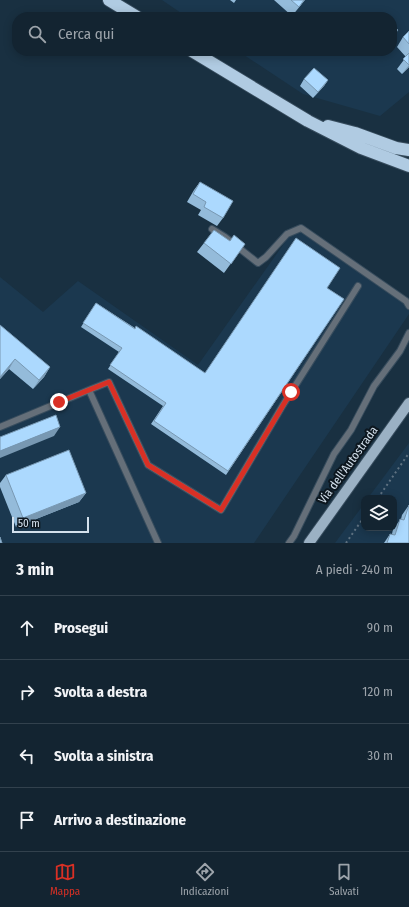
<!DOCTYPE html>
<html lang="it">
<head>
<meta charset="utf-8">
<style>
	:root { --surface:#132431; --page:#1c2c39; --text:#f1f3f6; --muted:#9da4ab; --line:#32414d; --accent:#d93025 }
	body { margin:0; font-family:"Fira Sans Condensed",sans-serif; background:var(--page); color:var(--text) }
	.controls { position:absolute; right:12px; bottom:12px; display:grid; overflow:hidden; border-radius:8px; box-shadow:0 2px 10px #0003 }
	.controls button { width:36px; height:36px; display:grid; place-items:center; padding:0; border:0; border-bottom:1px solid var(--line); background:var(--surface); color:var(--text); font:20px sans-serif }
	.scale { position:absolute; left:12px; bottom:10px; width:77px; box-sizing:border-box; padding-left:4px; border:2px solid #d4e1ed; border-top:0; font-size:11px; line-height:14px; white-space:nowrap; color:#d4e1ed; -webkit-text-stroke:3px #0d171f; paint-order:stroke }
	.stop { position:absolute; width:12px; height:12px; margin:-9px; border:3px solid #d93025; border-radius:50%; background:#fff }
	.stop.end { background:#d93025; border-color:#fff; box-shadow:0 1px 4px #0008 }
	.list { margin:0; padding:0; list-style:none }
	h2 { display:flex; justify-content:space-between; align-items:center; height:52px; margin:0; padding:0 16px; font-size:17px }
	h2 small { font-size:13px; font-weight:400; color:var(--muted) }
	.list li { display:grid; grid-template-columns:26px 1fr auto; gap:12px; align-items:center; box-sizing:border-box; height:64px; padding:0 16px; border-top:1px solid var(--line) }
	.list b { display:block; font-size:15px; white-space:nowrap }
	.list em { font-size:13px; font-style:normal; color:var(--muted) }
	.icon { flex:none; width:22px; height:22px; fill:none; stroke:currentColor; stroke-width:2; stroke-linecap:round; stroke-linejoin:round }
	.map { position:relative; flex:none; width:409px; height:543px; overflow:hidden }
	.search { position:absolute; background:var(--surface); box-shadow:0 2px 10px #0003; left:12px; right:12px; top:12px; height:44px; display:flex; align-items:center; gap:10px; box-sizing:border-box; padding:0 14px; border-radius:16px; color:var(--muted); font-size:15px }
	.sheet { height:308px; background:var(--surface) }
	nav { display:flex; justify-content:space-around; align-items:center; box-sizing:border-box; height:56px; border-top:1px solid var(--line); background:var(--surface); font-size:11px; color:var(--muted) }
	nav a { display:grid; justify-items:center; gap:2px }
	nav .on { color:var(--accent) }
	.map>svg:first-child { display:block }
	.built { fill:#1b384f }
	.lines { fill:none; stroke-linecap:round; stroke-linejoin:round }
	.service-casing { stroke:#374c5d; stroke-width:8 }
	.primary-casing { stroke:#374c5d; stroke-width:12 }
	.motorway-casing { stroke:#374c5d; stroke-width:14 }
	.path { stroke:#5f7282; stroke-width:2; stroke-dasharray:2 3; stroke-linecap:butt }
	.service { stroke:#656f79; stroke-width:6 }
	.primary { stroke:#9bb1c4; stroke-width:10 }
	.motorway { stroke:#b0cbe2; stroke-width:12 }
	.wall { fill:#94bbda }
	.shaded-wall { fill:#7898b2 }
	.building { fill:#acd9fe; stroke:#7898b2 }
	.route { stroke:#d93025; stroke-width:5 }
	.labels { text-anchor:middle; dominant-baseline:central; stroke-width:4; stroke-linejoin:round; paint-order:stroke }
	.street-label { font-size:12px; fill:#d4e1ed; stroke:#0d171f }
</style>
</head>
<body>
<div class="map">
<svg width="409" height="543" viewBox="0 0 409 543">
	<rect width="100%" height="100%" fill="#193041"/>
	<path class="built" d="M162,0H409V92L380,116L303,94L238,51H392V17H187Z
		M295,228L409,307V314L254,543H0V277L43,312L78,281L198,365Z
		M409,443V543H335L364,504V528H394V498H368Z"/>
	<g class="lines">
		<defs>
			<path id="service" d="M212,229L225,237L258,263L266,257L287,234L301,228L406,301L409,306
				M0,427L89,390
				M158,543L89,390L109,382L148,465L221,510L283,405L358,286
				M289,543L294,536L334,454L351,430L374,386L400,351L409,333"/>
			<path id="primary" d="M309,543L409,403"/>
			<path id="motorway" d="M109,0L137,17
				M192,51L308,121L361,148L409,166
				M328,126L355,133L396,148L409,150"/>
		</defs>
		<use href="#service" class="service-casing"/>
		<use href="#primary" class="primary-casing"/>
		<use href="#motorway" class="motorway-casing"/>
		<path class="path" d="M378,498L409,453
			M346,543L364,517"/>
		<use href="#service" class="service"/>
		<use href="#primary" class="primary"/>
		<use href="#motorway" class="motorway"/>
	</g>
	<path class="wall" d="M230,0H236L234,3Z
		M274,0H305L292,16Z
		M409,31V67L402,74L397,69L406,57L397,47L403,37Z
		M304,79L328,80L324,86L313,98L300,86Z
		M200,182L223,218L217,226L198,215L201,210L187,202L194,190Z
		M230,241L245,244L224,273L197,252L204,243Z
		M327,288L344,299L226,475L151,424L163,406L108,369L119,352L81,327L96,303L205,373Z
		M0,325L50,367L44,377L33,389L9,369L0,379Z
		M6,475L86,493L79,502L16,527L0,487V483Z
		M409,505V543H384L390,534H392L393,529L401,519L402,515Z"/>
	<path class="shaded-wall" d="M409,64V67L402,74L409,65Z
		M328,80L324,86L313,98Z
		M15,359L9,369L0,379V377Z
		M50,367L44,377L33,389L39,380Z
		M60,427L54,436L0,458V451Z
		M86,493L79,502L16,527L23,518Z"/>
	<path class="building" d="M291,0H304L299,7Z
		M392,24L398,30L392,37Z
		M409,31V44L403,37Z
		M409,53V65L403,59Z
		M314,68L328,80L318,92L304,79Z
		M200,182L233,201L223,218L204,207L206,202L193,194Z
		M214,230L230,241L234,235L245,244L231,264L204,243Z
		M296,238L340,268L327,288L344,299L228,471L154,421L166,403L110,365L122,348L83,323L96,303L135,329L136,326L205,373Z
		M0,325L50,367L39,380L15,359L0,377Z
		M56,415L60,427L0,451V437Z
		M69,450L86,493L23,518L6,475Z
		M409,505V543H387L390,534L395,535L400,519L404,520Z
		M0,537L2,543H0Z"/>
	<g class="lines">
		<path class="route" d="M59,402L109,382L148,465L221,510L291,392"/>
	</g>
	<g class="labels">
		<g class="street-label">
			<text transform="translate(348 465) rotate(-54)">Via dell'Autostrada</text>
		</g>
	</g>
</svg>
<div class="controls">
<button><svg class="icon" aria-label="layers" viewBox="0 0 24 24"><path d="M12 4l9 5-9 5-9-5zM3 14l9 5 9-5"/></svg></button>
</div>
<div class="scale">50 m</div>
<div class="stop" style="left:291px;top:392px"></div>
<div class="stop end" style="left:59px;top:402px"></div>
<div class="search"><svg class="icon" aria-label="search" viewBox="0 0 24 24"><circle cx="10" cy="10" r="6"/><path d="M15 15l6 6"/></svg>Cerca qui</div>
</div>
<section class="sheet">
<h2>3 min<small>A piedi · 240 m</small></h2>
<ul class="list">
<li><svg class="icon" aria-label="ahead" viewBox="0 0 24 24"><path d="M12 20V5M6 11l6-6 6 6"/></svg><div><b>Prosegui</b></div><em>90 m</em></li>
<li><svg class="icon" aria-label="right" viewBox="0 0 24 24"><path d="M7 20v-9h11M14 6l5 5-5 5"/></svg><div><b>Svolta a destra</b></div><em>120 m</em></li>
<li><svg class="icon" aria-label="left" viewBox="0 0 24 24"><path d="M17 20v-9H6M10 6l-5 5 5 5"/></svg><div><b>Svolta a sinistra</b></div><em>30 m</em></li>
<li><svg class="icon" aria-label="arrive" viewBox="0 0 24 24"><path d="M6 21V4h12l-3 4 3 4H6"/></svg><div><b>Arrivo a destinazione</b></div></li>
</ul>
</section>
<nav>
<a class="on"><svg class="icon" aria-label="map" viewBox="0 0 24 24"><path d="M3 6l6-2 6 2 6-2v14l-6 2-6-2-6 2zM9 4v14M15 6v14"/></svg>Mappa</a>
<a><svg class="icon" aria-label="directions" viewBox="0 0 24 24"><path d="M12 3l9 9-9 9-9-9zM9 14v-3h6M13 9l2 2-2 2"/></svg>Indicazioni</a>
<a><svg class="icon" aria-label="saved" viewBox="0 0 24 24"><path d="M7 4h10v16l-5-4-5 4z"/></svg>Salvati</a>
</nav>
</body>
</html>
